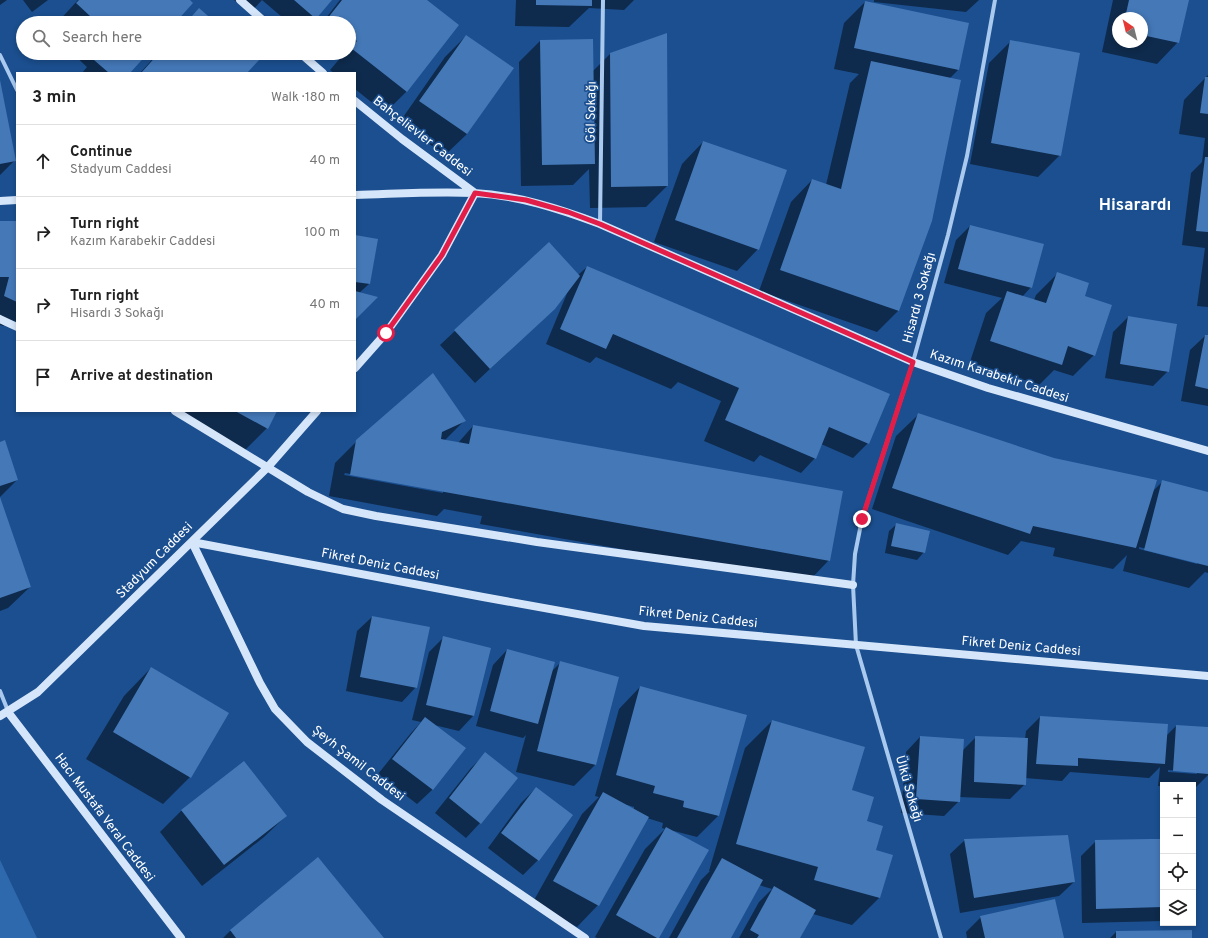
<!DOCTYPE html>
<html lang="en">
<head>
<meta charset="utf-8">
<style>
	:root { --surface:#fff; --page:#f2f2f2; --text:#222; --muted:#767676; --line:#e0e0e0 }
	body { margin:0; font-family:Overpass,sans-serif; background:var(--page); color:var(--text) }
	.controls { position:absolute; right:12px; bottom:12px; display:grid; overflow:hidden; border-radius:0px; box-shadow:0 2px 6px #0003 }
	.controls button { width:36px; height:36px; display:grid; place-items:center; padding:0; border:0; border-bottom:1px solid var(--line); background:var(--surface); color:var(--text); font:20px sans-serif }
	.compass { position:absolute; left:1112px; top:12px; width:36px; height:36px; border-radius:50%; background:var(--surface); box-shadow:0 2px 6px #0003; rotate:325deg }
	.stop { position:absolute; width:12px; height:12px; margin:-9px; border:3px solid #e11d48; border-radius:50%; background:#fff }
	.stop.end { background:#e11d48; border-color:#fff; box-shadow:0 1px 4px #0008 }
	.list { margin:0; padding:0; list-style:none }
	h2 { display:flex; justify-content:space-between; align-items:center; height:52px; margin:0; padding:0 16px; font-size:17px }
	h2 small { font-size:13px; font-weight:400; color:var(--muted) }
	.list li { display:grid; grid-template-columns:26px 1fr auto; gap:12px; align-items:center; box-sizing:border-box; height:72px; padding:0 16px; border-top:1px solid var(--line) }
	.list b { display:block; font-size:15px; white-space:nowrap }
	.list p { margin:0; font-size:13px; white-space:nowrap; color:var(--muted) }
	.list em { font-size:13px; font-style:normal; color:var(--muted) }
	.icon { flex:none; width:22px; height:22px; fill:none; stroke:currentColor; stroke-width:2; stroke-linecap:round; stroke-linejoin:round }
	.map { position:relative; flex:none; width:1208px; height:938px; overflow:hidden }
	.search { position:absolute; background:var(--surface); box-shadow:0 2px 6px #0003; left:16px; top:16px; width:340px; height:44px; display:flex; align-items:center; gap:10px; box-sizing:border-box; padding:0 14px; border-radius:22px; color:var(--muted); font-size:15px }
	.panel { position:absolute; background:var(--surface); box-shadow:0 2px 6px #0003; left:16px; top:72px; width:340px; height:340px; border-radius:0px }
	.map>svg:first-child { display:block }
	.green { fill:#2e69ad }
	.shadow { fill:#0007; fill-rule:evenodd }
	.building { fill:#4478b7 }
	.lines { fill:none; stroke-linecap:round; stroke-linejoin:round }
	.street { stroke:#a9c9ee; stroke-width:4 }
	.secondary { stroke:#d6e6fa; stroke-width:8 }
	.route { stroke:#e11d48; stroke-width:5 }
	.labels { text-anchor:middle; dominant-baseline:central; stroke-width:3.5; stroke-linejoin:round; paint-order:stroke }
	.street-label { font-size:13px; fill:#fff; stroke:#1b4f8f }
	.district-label { font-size:17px; font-weight:bold; fill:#fff; stroke:#1b4f8f }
</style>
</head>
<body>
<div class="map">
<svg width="1208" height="938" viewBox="0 0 1208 938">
	<rect width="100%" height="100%" fill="#1b4f8f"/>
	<path class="green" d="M0,860L37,938H0Z"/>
	<path class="shadow" d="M0,0H7L0,5Z
		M23,0H48L32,12Z
		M78,0H188L174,23H57Z
		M234,0H331L311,23H289L262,0L250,13Z
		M340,0H425L407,91L385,113L355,89V73H334L330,70L342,56L338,53H349V23H322Z
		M516,0H634L624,10L589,8L569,27L515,26Z
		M874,0H979L966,12L874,2Z
		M1113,0H1188L1178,42L1157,64L1102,52ZM1118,18H1142V42H1118Z
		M865,2L958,70L949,79L931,221L898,311L877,332L759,291L791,202L812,180L826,185L850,83L859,74L834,69L844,23Z
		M466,36L467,134L445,155L399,123L445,57Z
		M540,41L593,71L610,54L667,186L646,207L590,208L589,169L573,185L521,186L519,62Z
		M1011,41L1060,155L1038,177L970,164L989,63Z
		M72,53H147L129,73H82L87,67Z
		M158,53H249L246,73H140Z
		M1208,75V307L1197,306L1205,248L1182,245L1191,173L1202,162L1205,138L1179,134L1184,100Z
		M0,83L14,161L0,175Z
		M703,142L758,249L737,271L654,242L682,164Z
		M0,222H17V322L10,320L3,326L0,325Z
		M970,226L1031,287L1022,297L1034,300L1036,295L1057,274L1084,296L1094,355L1073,376L1054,370L1039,385L970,362L986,313L1002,298L944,283L956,240Z
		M355,236L369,284L359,293L355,319Z
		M549,243L578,275L587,267L889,395L868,443L853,458L821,444L815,458L801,473L760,455L754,462L704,441L721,401L678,382L671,389L596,357L590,363L546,344L568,291L539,323L475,383L440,345Z
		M1128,317L1168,371L1153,386L1105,378L1113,332Z
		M1205,336H1208V406L1181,401L1190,350Z
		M181,411H276L267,428L245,450Z
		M918,415L1152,492L1163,481L1208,493V573L1205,572L1189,588L1123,571L1127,555L1113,569L1053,556L1055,548L1021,541L1008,555L872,509L896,436ZM1139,547L1197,562V564L1139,549Z
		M464,421L445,440L458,443L473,426L829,560L808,582L480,524L482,516L444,509L437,516L329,496L335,463L357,441ZM345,473L443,491V493L344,475Z
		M0,443L17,480L0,497Z
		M0,499L30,587L8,608L0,611Z
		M897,524L924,552L917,560L885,553L889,531Z
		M372,617L416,687L402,702L346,691L357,631Z
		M444,637L473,716L459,731L434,725L464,748L432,790L417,804L378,774L411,733L421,722L412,720L429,652Z
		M507,650L551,672L560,663L618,677L595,765L574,786L516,772L526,735L523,738L476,726L493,665Z
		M151,668L190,777L163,804L86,759L124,696Z
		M640,687L718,816L697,837L674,831L658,938H597L595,937L645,849L665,829L662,828L663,823L647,818L598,905L577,927L533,902L582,814L599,797L595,796L619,709ZM627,805L634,807V809L627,806Z
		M1040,717L1166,736L1176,726L1208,728V775L1195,788H1193V785L1158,786L1160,767L1149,778L1070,772L1062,781L1025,778V784L1010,799L959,797V801L944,816L901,813L906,752L920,737L962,751L976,737L1025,739L1026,731ZM1168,770L1197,772V774L1168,772Z
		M772,721L851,791L866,822L875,850L879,898L852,925L813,914L799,938H739L759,902L772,889L759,885L730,938H669L701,880L710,871H709L745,748Z
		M486,753L480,823L466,838L435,813L471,768Z
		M244,762L286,816L264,837L202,886L160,832L181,811Z
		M536,788L538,860L523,875L488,848L521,803Z
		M965,840L1074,882L1059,896L960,913L950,854Z
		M1163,840V921L1082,923L1081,856L1096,841Z
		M981,917L1063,938H967L966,932Z
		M230,931L383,938H223Z
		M1116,932L1191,938H1110Z"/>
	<path class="building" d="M79,0H190L193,3L175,23H84L90,16L76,3Z
		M294,0H332L316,19Z
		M342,0H427L459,25L407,92L351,48L357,41L349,35V23H333L327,19Z
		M536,0H592V6L536,5Z
		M1129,0H1189L1179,43L1142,35V18H1125Z
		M865,1L969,23L959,70L854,48Z
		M199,8L216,23H186Z
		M667,33L668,186L611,187L610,53Z
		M466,35L514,68L467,134L419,101Z
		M593,39L595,164L542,165L540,40Z
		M1010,40L1080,53L1061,156L991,143Z
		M100,53H148L130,73H109L94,60Z
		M159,53H250L259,60L247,73H141Z
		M871,61L961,80L932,221L899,311L780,270L812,179L841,189Z
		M1205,77H1208V114L1200,113Z
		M0,80L16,161L0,164Z
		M703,141L787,170L759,250L675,220Z
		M1205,157H1208V232L1196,231Z
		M0,221H17V302L4,296L9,277H0Z
		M970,225L1044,244L1032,288L958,269Z
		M355,235L378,239L370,284L355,282Z
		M549,242L580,276L555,309L490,369L454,330Z
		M587,266L890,394L869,444L829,427L816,459L725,420L739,388L613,334L606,349L560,329Z
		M1057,272L1089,283L1085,296L1112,305L1095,356L1068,346L1062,365L990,341L1007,291L1046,303Z
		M355,291L378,297L355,320Z
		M1128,316L1177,324L1169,372L1120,364Z
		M1205,335H1208V389L1195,386Z
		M433,373L466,421L442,432L441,439L469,444L473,425L843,491L830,561L350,475L356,440Z
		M235,411H277L268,429Z
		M918,413L1054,458L1157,480L1136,548L1033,526L1030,534L892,488Z
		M5,440L18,480L0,486V442Z
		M1162,480L1208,492V566L1144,550Z
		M0,497L31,587L0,598Z
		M896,523L930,531L925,553L891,546Z
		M372,616L430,627L417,688L360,677Z
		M443,636L491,648L474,716L426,705Z
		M507,649L555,662L538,724L490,711Z
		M560,661L619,677L596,765L537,751Z
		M151,667L229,713L191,778L113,732Z
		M640,686L747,715L719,816L683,807L684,801L653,793L655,786L616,775Z
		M1040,716L1168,724L1165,764L1078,758V766L1036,764Z
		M425,717L466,748L433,790L392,759Z
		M772,720L865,747L852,790L874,797L867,821L883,826L876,850L893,855L880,898L814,880L818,867L736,844Z
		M1176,725L1208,727V774L1173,771Z
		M920,736L964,739L960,802L916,799Z
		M975,736L1028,738L1026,785L974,782Z
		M485,752L518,778L481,824L449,798Z
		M244,761L287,816L224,865L181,810Z
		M536,787L573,815L539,861L501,833Z
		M603,792L649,817L599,906L553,881Z
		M666,827L709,850L659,938H657L616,915Z
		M1068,835L1075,882L974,898L964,839Z
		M1150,839H1163V907L1096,909L1095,840Z
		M318,857L384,938H236L230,930Z
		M722,858L763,880L731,938H677Z
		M774,886L816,910L800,938H757L759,935L750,930Z
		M1055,899L1064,938H985L980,916Z
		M1192,930V938H1116V931Z"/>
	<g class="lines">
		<path class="street" d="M0,55L17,90
			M600,224L603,0
			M0,691L8,711
			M941,938L856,645L853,585L855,554L862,519L913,362L948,235L967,156L995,0"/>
		<path class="secondary" d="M240,0L266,23
			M300,53L323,73
			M355,101L402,139L475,193
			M355,195C394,194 434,191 474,193C517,195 560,209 600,224L913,362L988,388L1208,451
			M0,201L17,200
			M0,319L17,327
			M355,368L386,333L442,255L475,193
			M175,411L308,492L343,509L376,516L537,542L853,585
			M192,542L483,597L644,626L1208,676
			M192,542L260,683L275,709L307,742L382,800L585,938
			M8,712L181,938
			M0,716L38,692L267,468L317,411"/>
	</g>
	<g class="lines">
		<path class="route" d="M386,333L442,255L475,193L526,200L568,212L600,224L913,362L862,519"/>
	</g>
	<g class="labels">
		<g class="street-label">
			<text transform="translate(592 112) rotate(-89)">Göl Sokağı</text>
			<text transform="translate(422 137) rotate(38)">Bahçelievler Caddesi</text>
			<text transform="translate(920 298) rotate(-75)">Hisardı 3 Sokağı</text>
			<text transform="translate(999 377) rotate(18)">Kazım Karabekir Caddesi</text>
			<text transform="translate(155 561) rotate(-45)">Stadyum Caddesi</text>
			<text transform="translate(380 565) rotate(11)">Fikret Deniz Caddesi</text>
			<text transform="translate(698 618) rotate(6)">Fikret Deniz Caddesi</text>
			<text transform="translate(1021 647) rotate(5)">Fikret Deniz Caddesi</text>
			<text transform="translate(358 764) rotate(38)">Şeyh Şamil Caddesi</text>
			<text transform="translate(908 789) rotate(74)">Ülkü Sokağı</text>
			<text transform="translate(104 818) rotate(53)">Hacı Mustafa Veral Caddesi</text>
		</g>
		<g class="district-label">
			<text x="1135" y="206">Hisarardı</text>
		</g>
	</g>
</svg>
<div class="controls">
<button>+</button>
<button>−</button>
<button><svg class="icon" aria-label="locate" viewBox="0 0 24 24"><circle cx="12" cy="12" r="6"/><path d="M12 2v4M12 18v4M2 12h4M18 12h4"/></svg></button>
<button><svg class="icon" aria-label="layers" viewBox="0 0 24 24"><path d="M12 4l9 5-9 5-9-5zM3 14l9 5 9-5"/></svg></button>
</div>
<svg class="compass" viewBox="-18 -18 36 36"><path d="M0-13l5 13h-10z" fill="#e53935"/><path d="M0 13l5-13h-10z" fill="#767676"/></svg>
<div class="stop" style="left:386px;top:333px"></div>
<div class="stop end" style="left:862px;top:519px"></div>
<div class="search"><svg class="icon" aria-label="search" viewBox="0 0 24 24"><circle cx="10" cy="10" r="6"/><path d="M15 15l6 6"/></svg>Search here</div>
<section class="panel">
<h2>3 min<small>Walk · 180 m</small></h2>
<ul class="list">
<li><svg class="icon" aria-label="ahead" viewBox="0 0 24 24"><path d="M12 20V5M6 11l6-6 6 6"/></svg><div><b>Continue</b><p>Stadyum Caddesi</p></div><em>40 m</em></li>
<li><svg class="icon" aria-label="right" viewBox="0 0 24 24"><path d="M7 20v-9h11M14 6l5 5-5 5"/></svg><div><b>Turn right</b><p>Kazım Karabekir Caddesi</p></div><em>100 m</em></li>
<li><svg class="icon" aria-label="right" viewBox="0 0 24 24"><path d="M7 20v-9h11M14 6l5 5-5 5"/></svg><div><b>Turn right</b><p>Hisardı 3 Sokağı</p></div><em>40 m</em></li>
<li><svg class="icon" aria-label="arrive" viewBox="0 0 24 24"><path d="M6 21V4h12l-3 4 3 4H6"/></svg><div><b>Arrive at destination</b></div></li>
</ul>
</section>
</div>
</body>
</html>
